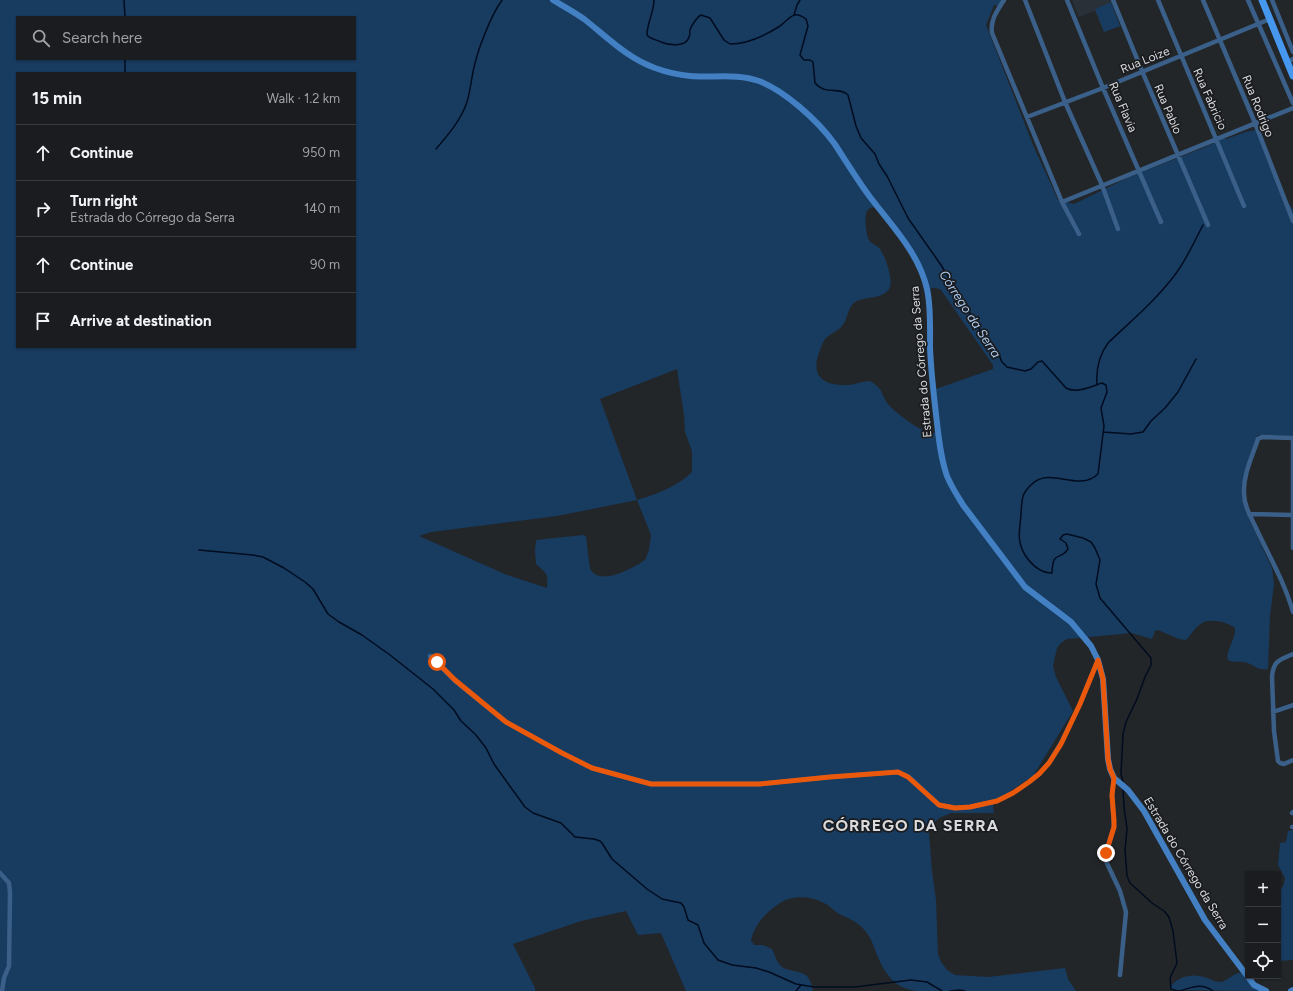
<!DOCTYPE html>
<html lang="en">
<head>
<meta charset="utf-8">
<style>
	:root { --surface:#1a1c1f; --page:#232528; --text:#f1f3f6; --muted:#9fa1a4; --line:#383a3d }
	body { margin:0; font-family:Figtree,sans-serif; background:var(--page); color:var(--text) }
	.controls { position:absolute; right:12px; bottom:12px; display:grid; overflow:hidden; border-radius:0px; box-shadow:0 1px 3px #0004 }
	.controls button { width:36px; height:36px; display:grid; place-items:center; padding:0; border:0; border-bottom:1px solid var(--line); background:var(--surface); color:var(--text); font:20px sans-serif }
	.stop { position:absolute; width:12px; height:12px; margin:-9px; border:3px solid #ea580c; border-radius:50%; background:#fff }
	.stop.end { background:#ea580c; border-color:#fff; box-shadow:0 1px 4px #0008 }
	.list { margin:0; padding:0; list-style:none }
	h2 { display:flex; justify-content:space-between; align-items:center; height:52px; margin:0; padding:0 16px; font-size:17px }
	h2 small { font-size:13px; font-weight:400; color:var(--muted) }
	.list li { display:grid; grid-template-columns:26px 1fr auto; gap:12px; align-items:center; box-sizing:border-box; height:56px; padding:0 16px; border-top:1px solid var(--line) }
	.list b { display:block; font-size:15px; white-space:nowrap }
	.list p { margin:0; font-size:13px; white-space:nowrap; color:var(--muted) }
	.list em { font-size:13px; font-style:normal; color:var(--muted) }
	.icon { flex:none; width:22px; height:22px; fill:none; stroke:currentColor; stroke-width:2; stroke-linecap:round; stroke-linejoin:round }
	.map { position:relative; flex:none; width:1293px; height:991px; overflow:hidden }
	.search { position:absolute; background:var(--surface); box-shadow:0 1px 3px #0004; left:16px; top:16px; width:340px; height:44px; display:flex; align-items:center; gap:10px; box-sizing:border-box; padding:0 14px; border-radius:0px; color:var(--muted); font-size:15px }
	.panel { position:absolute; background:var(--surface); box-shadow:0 1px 3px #0004; left:16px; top:72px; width:340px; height:276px; border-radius:0px }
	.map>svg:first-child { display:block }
	.built { fill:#2a3038 }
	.green { fill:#183b60; fill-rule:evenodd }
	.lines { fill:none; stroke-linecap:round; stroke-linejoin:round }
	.stream { stroke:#000c1f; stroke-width:1.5 }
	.street { stroke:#3a608a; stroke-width:4.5 }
	.secondary { stroke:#4280c3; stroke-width:6 }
	.primary { stroke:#4698ef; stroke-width:7 }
	.route { stroke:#ea580c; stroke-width:5 }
	.labels { text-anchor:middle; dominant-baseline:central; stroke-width:3.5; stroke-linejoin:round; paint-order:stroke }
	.street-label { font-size:12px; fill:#d8dadc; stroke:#1a1c1f }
	.water-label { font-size:13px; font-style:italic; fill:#accaee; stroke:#1a1c1f }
	.district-label { font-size:16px; font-weight:bold; letter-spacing:1px; fill:#d8dadc; stroke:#1a1c1f }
</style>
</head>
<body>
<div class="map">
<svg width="1293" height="991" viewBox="0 0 1293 991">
	<rect width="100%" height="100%" fill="#232629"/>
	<path class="built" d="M1072,0H1110L1120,26L1104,32L1095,11L1079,17Z"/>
	<path class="green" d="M0,0H1004L998,6L994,5L986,25L1033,145L1058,200L1074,204L1129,177L1203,148L1224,138L1226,139L1246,132L1256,130L1286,199L1293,210V436L1258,435L1244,475L1245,510L1272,568L1274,584L1270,616L1268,669C1255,671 1255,664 1244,662C1238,661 1234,663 1228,660C1225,651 1236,640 1235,628C1228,622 1210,618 1202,623C1195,627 1191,635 1186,640L1179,639L1158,630L1155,631L1152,639L1132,633L1067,639L1061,643L1057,648L1053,666L1056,677L1073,711L1033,776L994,802L993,807L994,813H951L939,818L936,821L929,833L932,871L936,900L938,954L941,962L947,970L955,975L988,977L1065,968L1068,979L1076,991H916C912,990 906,989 902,987C891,982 882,968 878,957C874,948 872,939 866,932C857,920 848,919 836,912C832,909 829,905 824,903C811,896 793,895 780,903C766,912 755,924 751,940L754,945H763L772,949C775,955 776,961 781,966C788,973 804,969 809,979C811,982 812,987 813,991H686L661,933L638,935L626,911L581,921L513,944L535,988V991H0ZM17,17H355V59H17ZM17,73H355V347H17ZM875,207L904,239L928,291C932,287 935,287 941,290L993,365V369L933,390L936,432C934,433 933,434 931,433C921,432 893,411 887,403C880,391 883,389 870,381C861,381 853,386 843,385C819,385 811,372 820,350C821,347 823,342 825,339C830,334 838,331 842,326C848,319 847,308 855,302C865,296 884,300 890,287C893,279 885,253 878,247C875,244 871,244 869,240C866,235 864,216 867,211C869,208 872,207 875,207ZM677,369L684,415L685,432L692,451V472C678,486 657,494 637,500L600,399ZM637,500L651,535L649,550L645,560C634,568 600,586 591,570C589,567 587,542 586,536L583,535L536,540L535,551L536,564C547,574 548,573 547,588L507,575L419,536L431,532L557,516Z
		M1111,2L1120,26L1104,32L1095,9Z
		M1293,830V960L1278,961V894L1284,884L1285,878L1278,865L1280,843L1286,842L1288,831Z
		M1238,973H1241L1261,991L1171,990L1170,987C1179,975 1194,973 1207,978C1211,979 1214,982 1219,982C1226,982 1232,975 1238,973Z"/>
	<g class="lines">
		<path class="stream" d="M124,0L125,17
			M654,0C654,12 647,23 647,35C650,39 655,39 661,42C668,45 686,48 689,37C691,33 689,34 690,30C691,26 697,17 701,15L710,18L724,40L730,44C747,44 766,35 780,26C785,23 789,16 795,15C799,14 803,17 806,19L808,26L800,55L804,60H810L813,62L815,83C826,96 839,86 848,95L856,126L861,138L875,154L879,164L887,176L908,218L941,265L986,340L999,355L1002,362L1007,367L1025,371L1031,369L1038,362L1042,361L1066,388C1076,394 1092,386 1102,383L1106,385L1107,392L1101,408L1104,426L1098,474C1078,493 1051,466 1032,484C1021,494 1022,499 1021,514C1020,530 1016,540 1025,555C1031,564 1040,573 1052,573C1053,549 1059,562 1068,549L1066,543L1060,539L1063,535L1067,534L1083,538L1091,542L1095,548L1100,560L1096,584L1100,598L1151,658V665L1145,677L1137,699L1126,722L1123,734L1121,774L1123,782
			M794,15L797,5L800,0
			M125,73V59
			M436,149C448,135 461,120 467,102C470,92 471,82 473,72C477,51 490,17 502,0
			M1097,385C1096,370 1099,355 1108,343C1131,321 1155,301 1174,276C1186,261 1194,242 1203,225
			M1103,432L1131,434L1143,432L1151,421L1165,408L1178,392L1196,359
			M199,550L253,555L263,557L284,568L305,582L313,589L328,614L339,622L362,635L390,655L433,689L454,710L461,721L476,735L486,748L494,764L525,807L533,813L561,823L575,837L594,839L600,841L602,843L612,859L647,889L662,899L681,903L684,907L688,920L698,925L704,943L718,960L732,965L756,968L769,972L796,984L814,987H855L911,980L927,982L942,991
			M1123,787L1124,807L1127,829L1125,850L1127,876L1130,883L1152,903L1164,911L1169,917L1173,931L1177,963L1170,978L1171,989L1178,991
			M796,991L801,985
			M950,991L960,990L965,991
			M1179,991C1191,988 1201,982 1213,991"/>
		<path class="street" d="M1004,0C997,11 990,20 992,33L1062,202L1079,234
			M1025,0L1065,102L1102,185L1118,229
			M1067,0L1103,88L1161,222
			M1113,0L1142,71L1208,225
			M1158,0L1244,206
			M1203,0L1255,123L1293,221
			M1248,0L1293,103
			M1272,0L1293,52
			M1287,62L1293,59
			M1027,117L1103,88L1270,19
			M1062,202L1293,108
			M1293,438L1262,437L1258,439C1252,457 1243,475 1244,493C1244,506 1251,517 1256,528C1269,556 1285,583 1293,612
			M1293,438V548
			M1249,514L1293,515
			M1293,654C1279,660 1273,661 1272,677L1274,731L1278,761L1280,763L1284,764L1293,760
			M430,656L455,681L506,722L562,753L592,768L651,784H760L829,777L898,772L909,777L939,805L955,808L970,807L997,801L1013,793L1029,782L1039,774L1049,763L1061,743L1080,704L1098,660
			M1273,712L1293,705
			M1114,778L1112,795L1114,827L1106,853L1105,859L1120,891L1126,912L1120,975
			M1292,813L1293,812
			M1292,827H1293
			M0,873L9,883L10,893L9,966L4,978L2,991"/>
		<path class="secondary" d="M553,0C563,6 574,12 584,19C607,37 627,58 655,68C666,72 678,75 690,76C713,78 737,73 759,81C785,91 817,120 834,143C846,161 857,180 870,197C891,225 919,253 927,289C931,307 930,328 930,347C931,372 934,398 937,423C939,441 941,459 947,476C951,486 957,495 963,505L1025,587L1071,622L1091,646L1098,660L1103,679L1108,759L1110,769L1114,778L1128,790L1144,811L1205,920L1254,985L1266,991
			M1291,991L1293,990"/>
		<path class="primary" d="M1262,0L1293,76"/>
	</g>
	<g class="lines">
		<path class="route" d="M437,662L455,680L506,722L562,753L592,768L651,784H760L830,777L898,772L908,777L939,805L955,808L970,807L997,801L1013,793L1029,782L1039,774L1049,763L1061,744L1080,704L1098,660L1103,679L1108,759L1110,769L1114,778L1112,795L1114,821V827L1106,853"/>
	</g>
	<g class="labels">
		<g class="street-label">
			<text transform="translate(1145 60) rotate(-22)">Rua Loize</text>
			<text transform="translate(1210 99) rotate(66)">Rua Fabricio</text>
			<text transform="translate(1258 106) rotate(68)">Rua Rodrigo</text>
			<text transform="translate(1123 107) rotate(67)">Rua Flavia</text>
			<text transform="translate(1168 109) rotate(67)">Rua Pablo</text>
			<text transform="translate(921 362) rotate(-95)">Estrada do Córrego da Serra</text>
			<text transform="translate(1186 863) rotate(59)">Estrada do Córrego da Serra</text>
		</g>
		<g class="water-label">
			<text transform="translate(970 314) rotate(57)">Córrego da Serra</text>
		</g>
		<g class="district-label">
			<text x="911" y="825">CÓRREGO DA SERRA</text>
		</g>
	</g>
</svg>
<div class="controls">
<button>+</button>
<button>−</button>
<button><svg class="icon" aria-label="locate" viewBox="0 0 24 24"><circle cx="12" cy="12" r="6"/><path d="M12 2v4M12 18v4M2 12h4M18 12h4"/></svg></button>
</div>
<div class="stop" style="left:437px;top:662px"></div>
<div class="stop end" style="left:1106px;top:853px"></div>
<div class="search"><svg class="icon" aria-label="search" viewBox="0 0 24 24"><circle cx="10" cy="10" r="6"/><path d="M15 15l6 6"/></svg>Search here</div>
<section class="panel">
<h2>15 min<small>Walk · 1.2 km</small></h2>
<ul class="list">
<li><svg class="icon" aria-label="ahead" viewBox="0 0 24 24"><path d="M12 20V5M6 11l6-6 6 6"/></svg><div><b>Continue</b></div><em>950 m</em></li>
<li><svg class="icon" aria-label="right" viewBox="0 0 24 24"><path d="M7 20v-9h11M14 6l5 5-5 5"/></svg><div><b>Turn right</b><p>Estrada do Córrego da Serra</p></div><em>140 m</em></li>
<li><svg class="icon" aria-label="ahead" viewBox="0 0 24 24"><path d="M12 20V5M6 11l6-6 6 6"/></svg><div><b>Continue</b></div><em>90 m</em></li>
<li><svg class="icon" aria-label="arrive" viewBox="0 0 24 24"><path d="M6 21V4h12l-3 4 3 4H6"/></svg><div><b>Arrive at destination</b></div></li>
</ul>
</section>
</div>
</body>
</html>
